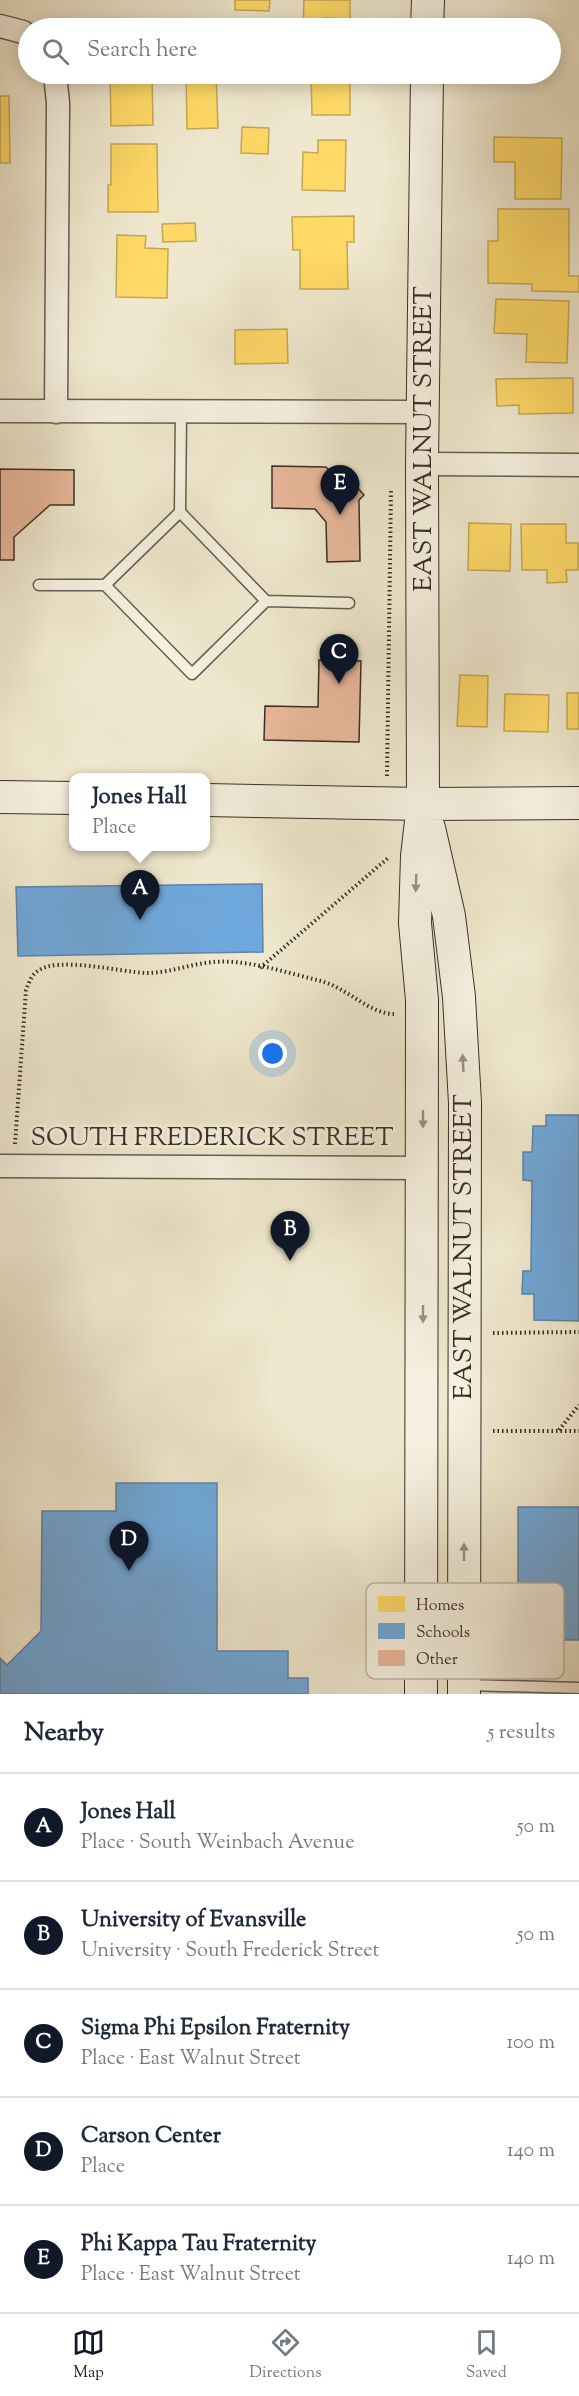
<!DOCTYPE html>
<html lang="en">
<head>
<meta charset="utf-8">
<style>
	:root { --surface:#fff; --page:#f2f2f3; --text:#1f2937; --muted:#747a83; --line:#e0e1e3; --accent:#111827 }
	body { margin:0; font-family:"Sorts Mill Goudy",serif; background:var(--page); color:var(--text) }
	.you { position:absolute; left:273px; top:1054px; width:21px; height:21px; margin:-15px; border:4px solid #fff; border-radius:50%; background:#1a73e8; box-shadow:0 0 0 9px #1a73e833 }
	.badge { display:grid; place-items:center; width:39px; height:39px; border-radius:50%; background:var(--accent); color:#fff; font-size:20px; font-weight:700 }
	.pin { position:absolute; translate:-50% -50px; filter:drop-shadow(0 2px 3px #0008) }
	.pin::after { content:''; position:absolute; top:32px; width:21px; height:18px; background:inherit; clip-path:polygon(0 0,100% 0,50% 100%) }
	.popup { position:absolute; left:69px; top:773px; width:141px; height:78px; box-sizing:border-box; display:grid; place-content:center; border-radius:12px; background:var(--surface); filter:drop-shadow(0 2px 4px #0005); font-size:20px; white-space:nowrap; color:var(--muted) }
	.popup b { font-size:22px; color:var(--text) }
	.popup::after { content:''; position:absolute; left:50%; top:100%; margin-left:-12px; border:12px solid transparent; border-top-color:var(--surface) }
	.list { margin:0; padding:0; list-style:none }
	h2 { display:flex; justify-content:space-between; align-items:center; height:78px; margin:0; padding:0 24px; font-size:26px }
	h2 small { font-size:20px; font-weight:400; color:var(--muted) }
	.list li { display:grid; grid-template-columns:39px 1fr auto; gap:18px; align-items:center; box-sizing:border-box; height:108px; padding:0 24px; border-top:2px solid var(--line) }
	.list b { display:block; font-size:22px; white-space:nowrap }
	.list p { margin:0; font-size:20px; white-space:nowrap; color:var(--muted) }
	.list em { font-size:20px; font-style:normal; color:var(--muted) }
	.icon { flex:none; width:33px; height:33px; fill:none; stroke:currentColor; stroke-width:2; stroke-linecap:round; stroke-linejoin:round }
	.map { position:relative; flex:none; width:579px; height:1694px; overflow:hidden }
	.search { position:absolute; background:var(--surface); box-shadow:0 3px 15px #0003; left:18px; right:18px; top:18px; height:66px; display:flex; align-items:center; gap:15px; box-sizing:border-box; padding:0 21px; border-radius:33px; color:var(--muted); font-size:22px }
	.sheet { height:618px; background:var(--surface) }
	nav { display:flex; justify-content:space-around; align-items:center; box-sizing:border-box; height:84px; border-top:2px solid var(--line); background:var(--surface); font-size:16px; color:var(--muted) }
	nav a { display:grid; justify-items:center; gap:3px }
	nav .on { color:var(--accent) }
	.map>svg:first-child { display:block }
	.homes { fill:#ffd966; stroke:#c4a653; stroke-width:1.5 }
	.schools { fill:#6fa8dc; stroke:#5f83a6; stroke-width:1.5 }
	.building { fill:#e7b69a; stroke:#3a2e27; stroke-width:1.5 }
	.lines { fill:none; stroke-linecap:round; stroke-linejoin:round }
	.lane-casing { stroke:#675c51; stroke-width:13 }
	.street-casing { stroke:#675c51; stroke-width:25 }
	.secondary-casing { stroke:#3a2e27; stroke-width:34 }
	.path { stroke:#3a2e27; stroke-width:4; stroke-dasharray:1.5 3; stroke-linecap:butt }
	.lane { stroke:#f5f0df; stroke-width:10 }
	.street { stroke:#f5f0df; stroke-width:22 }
	.secondary { stroke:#f5f0df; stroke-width:32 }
	.oneway { fill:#988f83 }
	.labels { text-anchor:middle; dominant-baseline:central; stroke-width:6; stroke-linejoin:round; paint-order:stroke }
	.street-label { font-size:26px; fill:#3a2e27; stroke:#f5f0df }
	.key { fill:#f5f0df; stroke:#bdb6a8; stroke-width:1.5 }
	.key-label { font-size:16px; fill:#3a2e27 }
</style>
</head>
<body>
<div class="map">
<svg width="579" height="1694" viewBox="0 0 579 1694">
	<rect width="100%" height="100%" fill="#efe8ce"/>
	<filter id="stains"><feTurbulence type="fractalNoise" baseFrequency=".00333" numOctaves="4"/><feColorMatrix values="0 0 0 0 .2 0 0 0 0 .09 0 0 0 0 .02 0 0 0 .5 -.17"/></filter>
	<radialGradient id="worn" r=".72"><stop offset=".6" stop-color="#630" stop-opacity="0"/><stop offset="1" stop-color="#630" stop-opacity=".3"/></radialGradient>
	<path class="homes" d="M235,0H270L269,11L235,10Z
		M304,0H350V19L324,18V28H303Z
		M110,74H152L153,125L111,126Z
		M186,74H216L218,128L187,129Z
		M311,74H350V115H312Z
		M0,96H9L10,163H0Z
		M242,127L269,128L268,154L241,153Z
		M494,137L562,138L561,199H515V162H494Z
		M318,140H346L345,191L302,190L303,152L318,153Z
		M111,144H157L158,212H108V185H111Z
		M498,209H569V276H579V292L532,291V284L488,283V241H498Z
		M354,216V242H347L348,289H300V250H293L292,217Z
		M195,223L196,241L163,242L162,224Z
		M117,235L146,236L145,248L168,249L167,298L116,297Z
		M496,299L569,301L567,363L526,362L527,334L494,333Z
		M287,329L288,363L235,364V330Z
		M573,378V413L519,414V405L497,406L496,379Z
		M469,523L511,524L510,571L468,570Z
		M521,524H566V543H578V570H566L567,582L547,583V570H522Z
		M460,675L488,676L487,727L457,726Z
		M567,693H579V729H567Z
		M505,694L549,695L548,732L504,731Z"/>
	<path class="schools" d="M262,884L263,952L18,956L16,887Z
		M546,1115H579V1321L534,1320V1294H522L523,1271H531L532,1181L523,1180V1152H532L533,1126H546Z
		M116,1483H217V1651H288V1678H308V1694H0V1658L7,1665L41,1631L42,1511H116Z
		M518,1507H579V1640H518Z"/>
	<path class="building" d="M272,466L326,467L333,475L340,468L364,495L359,500L360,561L327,562L326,522L315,509L272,508Z
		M0,469L74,470V505H50L14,537V560H0Z
		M319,660L361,661L359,742L264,740L265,706L318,707Z"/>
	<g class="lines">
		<defs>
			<path id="lane" d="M180,512L105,585L192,674L266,601L180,512L181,412
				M39,585H105
				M266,601L349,603
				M467,1685L579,1688"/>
			<path id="street" d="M0,26L23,32L28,36
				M55,74L58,103L56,412
				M0,411L423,412
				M422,464L579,465
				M0,1166L423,1168"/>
			<path id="secondary" d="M427,28L428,0
				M0,797L74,798
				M206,800L423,804L579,803
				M429,828L449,916L459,997L465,1103L464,1694
				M421,1694L422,1000L415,923L417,856L423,804L422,464L427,74"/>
		</defs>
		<use href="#lane" class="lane-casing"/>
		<use href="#street" class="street-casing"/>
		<use href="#secondary" class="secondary-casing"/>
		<path class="path" d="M387,776L391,489
			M260,968L388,858
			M15,1144L26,990C29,983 31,975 38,971C57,956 121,972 146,973C169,973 190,964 213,962C248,959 287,973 321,981C347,988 370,1014 394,1014
			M493,1333L579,1332
			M559,1430L579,1405
			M493,1431H579"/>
		<use href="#lane" class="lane"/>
		<use href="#street" class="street"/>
		<use href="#secondary" class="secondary"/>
	</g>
	<defs><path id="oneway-solid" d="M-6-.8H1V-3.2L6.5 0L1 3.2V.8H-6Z" transform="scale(1.5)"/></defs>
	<g class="oneway">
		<use href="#oneway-solid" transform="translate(416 883) rotate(92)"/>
		<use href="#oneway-solid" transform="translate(463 1063) rotate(-93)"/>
		<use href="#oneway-solid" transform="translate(423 1119) rotate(90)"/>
		<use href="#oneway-solid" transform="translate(423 1314) rotate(90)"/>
		<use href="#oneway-solid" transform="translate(464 1552) rotate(-90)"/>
	</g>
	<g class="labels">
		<g class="street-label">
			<text transform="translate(424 439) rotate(-90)">EAST WALNUT STREET</text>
			<text x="212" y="1138">SOUTH FREDERICK STREET</text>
			<text transform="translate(464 1247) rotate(-90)">EAST WALNUT STREET</text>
		</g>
	</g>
	<rect x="366" y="1583" width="198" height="96" rx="9" class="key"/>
	<rect x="378" y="1596" width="27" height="16" fill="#ffd966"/>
	<rect x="378" y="1623" width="27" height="16" fill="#6fa8dc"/>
	<rect x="378" y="1650" width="27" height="16" fill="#e7b69a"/>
	<g class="key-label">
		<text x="416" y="1610">Homes</text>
		<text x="416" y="1637">Schools</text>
		<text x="416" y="1664">Other</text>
	</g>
	<rect width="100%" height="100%" filter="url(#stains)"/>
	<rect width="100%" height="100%" fill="url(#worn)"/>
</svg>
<div class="you"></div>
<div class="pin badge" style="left:140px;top:920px">A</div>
<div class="popup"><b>Jones Hall</b>Place</div>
<div class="pin badge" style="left:290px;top:1261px">B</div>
<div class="pin badge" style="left:339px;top:684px">C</div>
<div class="pin badge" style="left:129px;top:1571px">D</div>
<div class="pin badge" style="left:340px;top:515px">E</div>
<div class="search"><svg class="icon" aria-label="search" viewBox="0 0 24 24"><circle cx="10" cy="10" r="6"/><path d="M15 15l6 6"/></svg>Search here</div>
</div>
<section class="sheet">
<h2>Nearby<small>5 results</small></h2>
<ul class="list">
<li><span class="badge">A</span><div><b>Jones Hall</b><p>Place · South Weinbach Avenue</p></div><em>50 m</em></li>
<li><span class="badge">B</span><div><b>University of Evansville</b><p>University · South Frederick Street</p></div><em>50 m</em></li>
<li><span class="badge">C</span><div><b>Sigma Phi Epsilon Fraternity</b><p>Place · East Walnut Street</p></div><em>100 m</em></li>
<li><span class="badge">D</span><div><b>Carson Center</b><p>Place</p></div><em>140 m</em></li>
<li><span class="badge">E</span><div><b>Phi Kappa Tau Fraternity</b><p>Place · East Walnut Street</p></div><em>140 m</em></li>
</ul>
</section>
<nav>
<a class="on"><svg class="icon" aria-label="map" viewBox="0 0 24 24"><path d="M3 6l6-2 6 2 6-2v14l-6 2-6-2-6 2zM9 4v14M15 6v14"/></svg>Map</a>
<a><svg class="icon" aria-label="directions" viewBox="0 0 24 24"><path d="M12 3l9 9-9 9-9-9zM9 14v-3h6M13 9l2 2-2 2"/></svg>Directions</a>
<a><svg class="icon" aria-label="saved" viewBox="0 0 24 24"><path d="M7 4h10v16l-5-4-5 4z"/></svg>Saved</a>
</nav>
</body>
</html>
